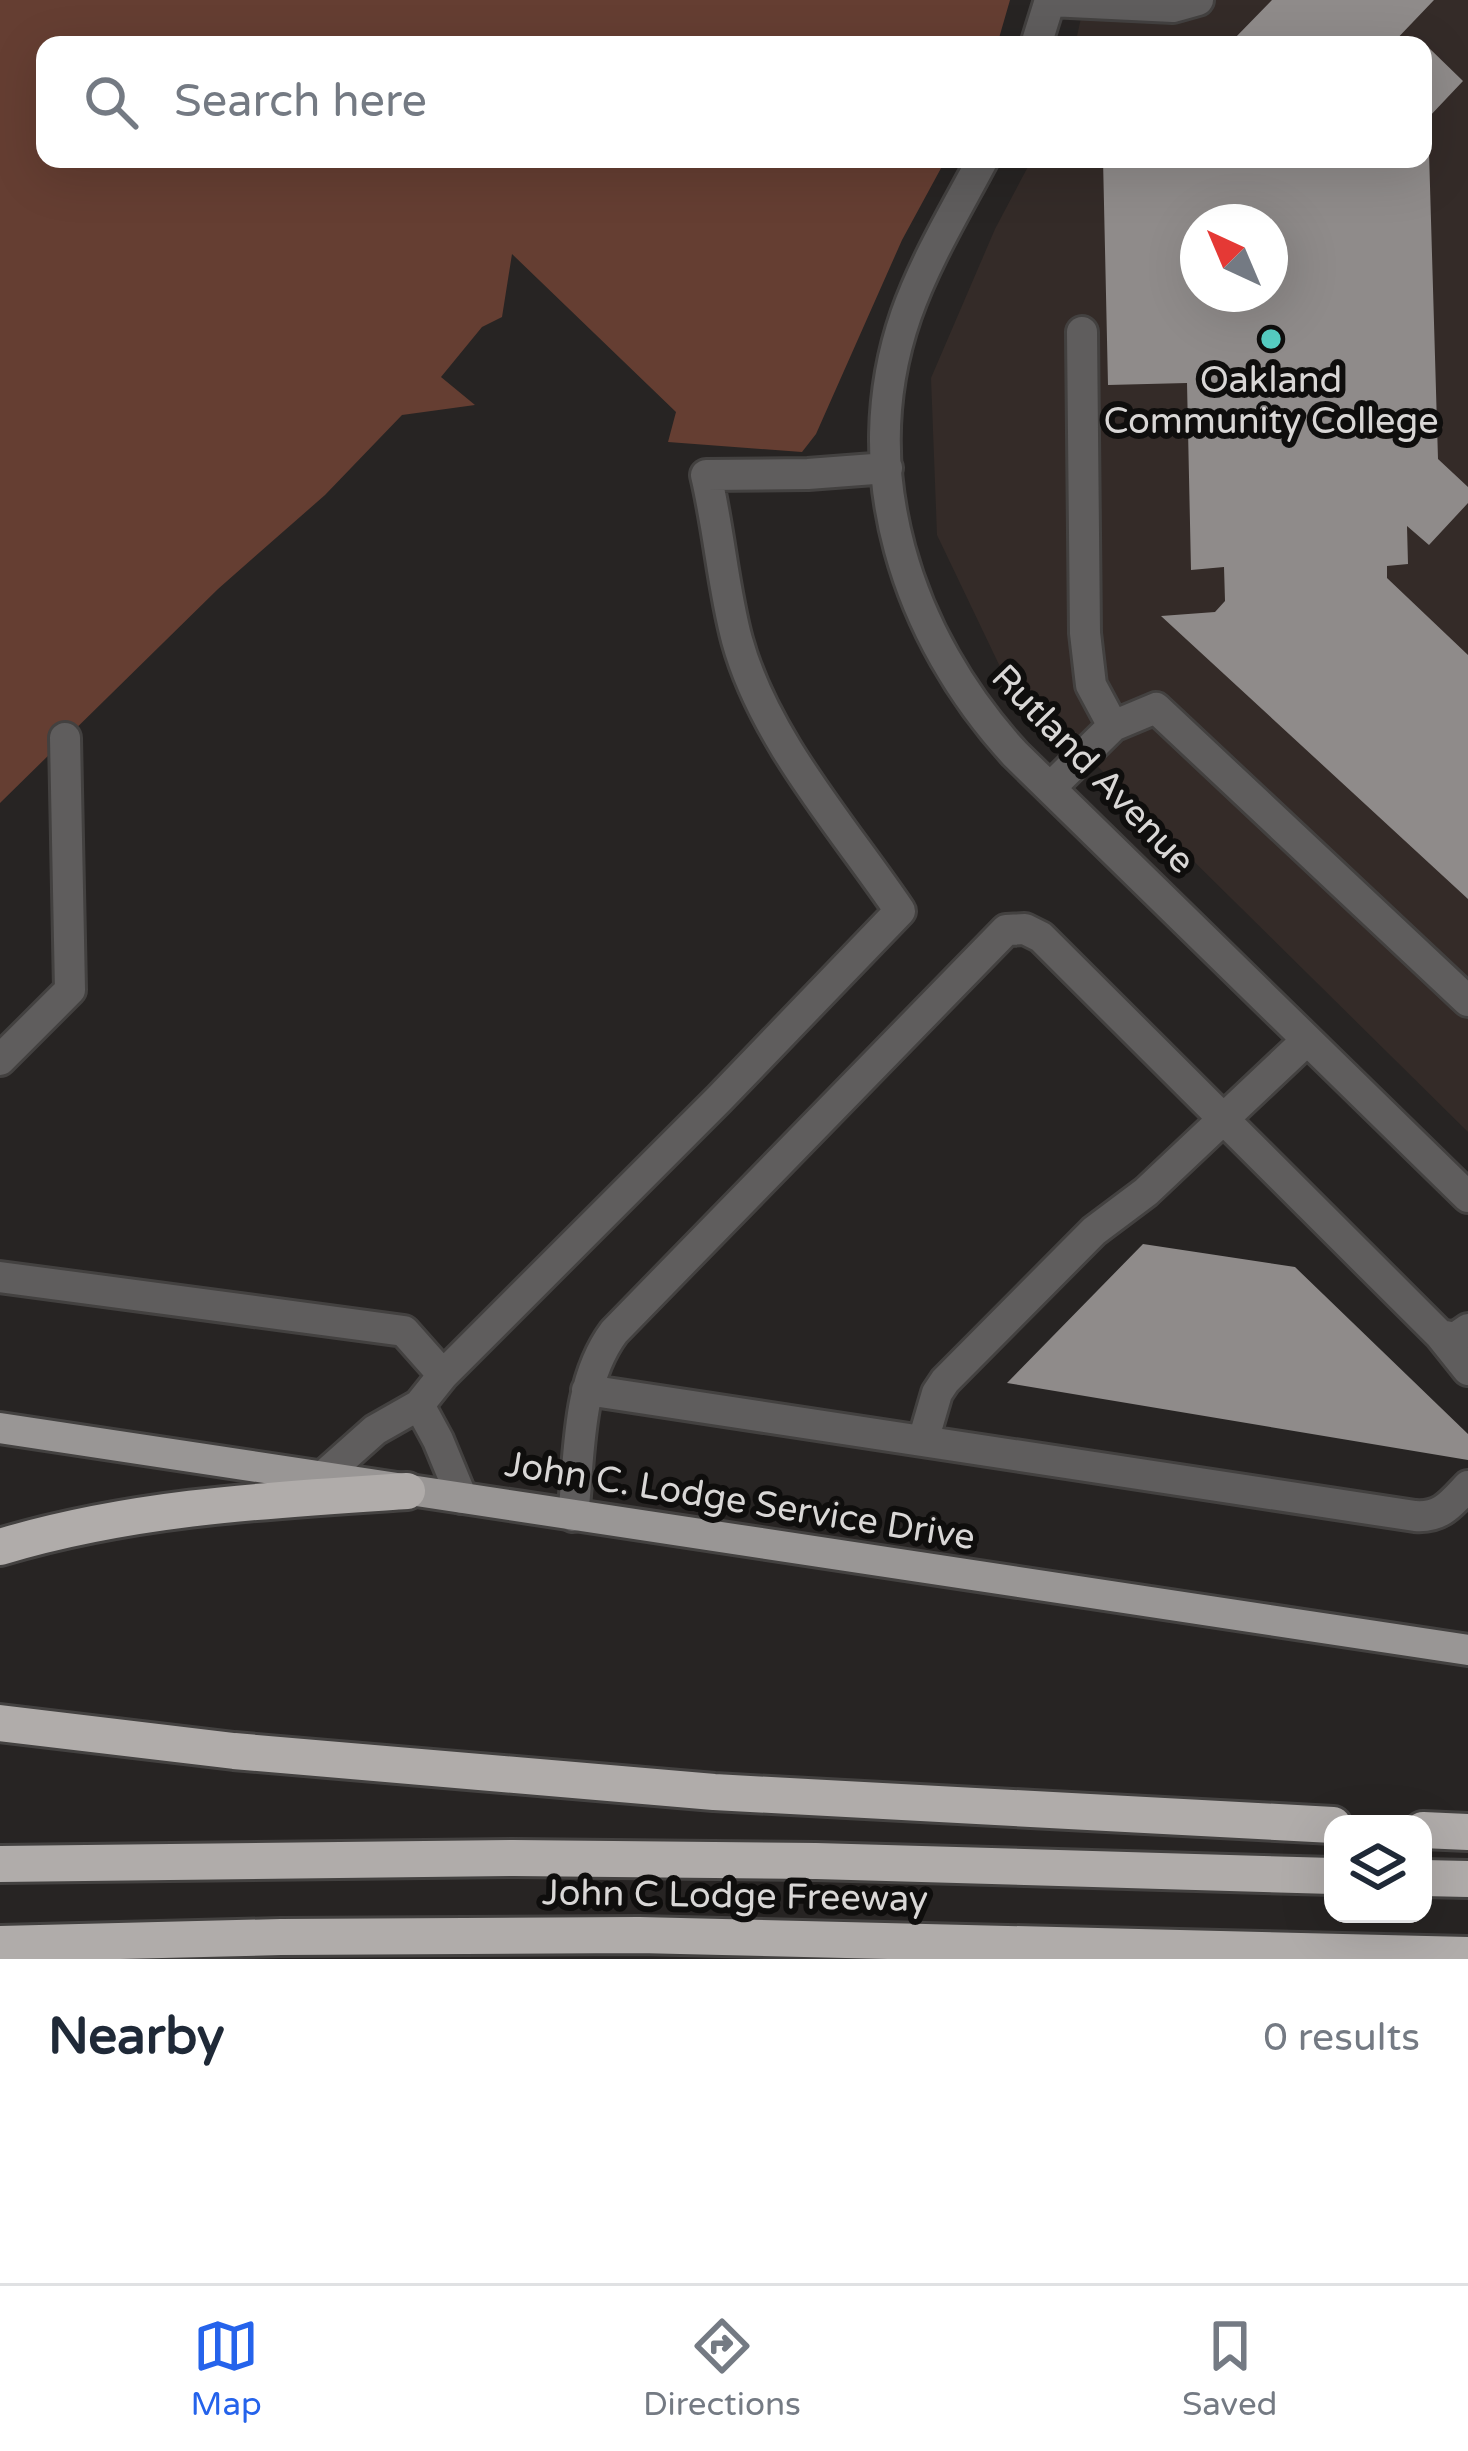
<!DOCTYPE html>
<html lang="en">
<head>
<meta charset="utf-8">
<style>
	:root { --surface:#fff; --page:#f2f2f3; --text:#1f2937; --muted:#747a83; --line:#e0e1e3; --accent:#2563eb }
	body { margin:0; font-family:"Varela Round",sans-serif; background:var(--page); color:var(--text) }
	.controls { position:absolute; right:36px; bottom:36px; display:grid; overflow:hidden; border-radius:24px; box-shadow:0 12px 48px #0002 }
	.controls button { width:108px; height:108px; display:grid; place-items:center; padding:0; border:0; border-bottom:3px solid var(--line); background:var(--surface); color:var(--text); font:60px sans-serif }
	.compass { position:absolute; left:1180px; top:204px; width:108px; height:108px; border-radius:50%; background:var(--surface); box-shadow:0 12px 48px #0002; rotate:316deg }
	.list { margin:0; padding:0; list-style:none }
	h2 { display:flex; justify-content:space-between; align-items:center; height:156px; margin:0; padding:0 48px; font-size:51px }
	h2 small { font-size:39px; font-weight:400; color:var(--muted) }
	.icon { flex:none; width:66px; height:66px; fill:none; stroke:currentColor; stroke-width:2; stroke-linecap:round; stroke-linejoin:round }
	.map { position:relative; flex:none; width:1468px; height:1959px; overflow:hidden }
	.search { position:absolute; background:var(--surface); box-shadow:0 12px 48px #0002; left:36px; right:36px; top:36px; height:132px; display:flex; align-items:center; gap:30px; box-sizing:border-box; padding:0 42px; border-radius:24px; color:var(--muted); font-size:45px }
	.sheet { height:324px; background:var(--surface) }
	nav { display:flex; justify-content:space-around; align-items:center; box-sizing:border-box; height:168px; border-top:3px solid var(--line); background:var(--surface); font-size:33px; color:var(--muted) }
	nav a { display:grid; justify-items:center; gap:6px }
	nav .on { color:var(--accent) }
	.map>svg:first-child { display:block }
	.built { fill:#342b28; fill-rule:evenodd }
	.green { fill:#653e32 }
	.building { fill:#8f8b8a; fill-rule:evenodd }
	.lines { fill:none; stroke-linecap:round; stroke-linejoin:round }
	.minor-casing { stroke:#434140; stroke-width:36 }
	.major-casing { stroke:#434140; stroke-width:36 }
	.highway-casing { stroke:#434140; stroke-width:42 }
	.minor { stroke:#5f5d5d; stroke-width:30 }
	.major { stroke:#999695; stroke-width:30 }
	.highway { stroke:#b0acaa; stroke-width:36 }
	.poi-dot { fill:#56cec3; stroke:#0f0e0d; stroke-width:4.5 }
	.labels { text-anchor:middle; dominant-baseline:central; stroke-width:12; stroke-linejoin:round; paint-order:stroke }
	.poi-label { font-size:36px; fill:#d9d7d6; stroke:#0f0e0d }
	.street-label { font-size:36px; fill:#d9d7d6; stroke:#0f0e0d }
</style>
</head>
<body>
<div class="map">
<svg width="1468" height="1959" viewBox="0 0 1468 1959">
	<rect width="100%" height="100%" fill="#272423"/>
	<path class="built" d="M1085,0H1468V1132L1003,673L937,535L931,378L995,229L1032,159H1423V45H1075ZM1198,222H1270V294H1198Z"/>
	<path class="green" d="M0,0H1010L997,45H45V159H946L902,240L816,434L802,452L668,442L676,412L512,254L502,317L482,327L441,377L475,405L402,415L325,495L218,589L0,803Z"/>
	<path class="building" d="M1272,0H1434L1391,45H1183L1187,41L1233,40Z
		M1427,46L1463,81L1428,118L1438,459L1468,487V503L1429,545L1407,526L1408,564L1387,566V578L1468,655V899L1161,616L1215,612L1225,601L1224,567L1191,570L1187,383L1108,385L1103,159H1423V49ZM1198,222H1270V294H1198Z
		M1143,1244L1295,1267L1468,1434V1460L1007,1383Z"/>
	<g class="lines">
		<defs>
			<path id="minor" d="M1050,1L1173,7L1198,0
				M1036,45L1050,0
				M983,159C956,210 925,261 906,315C852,471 907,637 1015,754L1468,1197
				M1082,332L1085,633L1091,685L1113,726
				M1050,788L1113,726L1156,708L1468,1001
				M0,1060L70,990L65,738
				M0,1277L404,1331L443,1375
				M1440,1335L1468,1370
				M587,1390L1415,1516C1441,1518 1451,1504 1468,1486
				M419,1405L438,1440L462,1498
				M923,1441L937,1393L945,1381L1094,1231L1146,1192L1306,1041
				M320,1479L375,1430L419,1405L443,1375L719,1099L900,911C843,827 764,739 737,640C723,588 719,529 706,475L808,474L887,468
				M573,1516C580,1456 576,1383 614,1332L1006,930L1025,929L1041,937L1440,1335L1455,1338L1468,1329"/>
			<path id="major" d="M0,1428L1468,1650"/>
			<path id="highway" d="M0,1547C133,1507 269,1500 407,1491
				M0,1723L234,1751L714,1792L1333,1825
				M1423,1830L1468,1832
				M0,1864L514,1858L816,1861L1333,1876
				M1423,1878L1468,1879
				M0,1944L281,1937L639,1935L1468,1955"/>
		</defs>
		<use href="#minor" class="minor-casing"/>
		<use href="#major" class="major-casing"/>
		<use href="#highway" class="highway-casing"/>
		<use href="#minor" class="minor"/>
		<use href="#major" class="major"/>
		<use href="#highway" class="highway"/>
	</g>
	<circle class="poi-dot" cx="1271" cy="339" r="12"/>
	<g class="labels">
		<g class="poi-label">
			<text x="1271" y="380">Oakland<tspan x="1271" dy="41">Community College</tspan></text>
		</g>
		<g class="street-label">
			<text transform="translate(1093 769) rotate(46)">Rutland Avenue</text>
			<text transform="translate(740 1501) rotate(9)">John C. Lodge Service Drive</text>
			<text transform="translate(735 1896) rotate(1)">John C Lodge Freeway</text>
		</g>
	</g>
</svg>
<div class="controls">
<button><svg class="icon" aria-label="layers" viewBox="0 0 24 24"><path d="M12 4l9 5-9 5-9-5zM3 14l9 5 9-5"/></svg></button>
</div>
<svg class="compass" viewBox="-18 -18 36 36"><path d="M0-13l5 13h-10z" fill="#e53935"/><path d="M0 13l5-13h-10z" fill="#747a83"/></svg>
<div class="search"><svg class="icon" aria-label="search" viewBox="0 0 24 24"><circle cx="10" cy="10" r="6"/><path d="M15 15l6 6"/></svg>Search here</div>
</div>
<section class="sheet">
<h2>Nearby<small>0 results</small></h2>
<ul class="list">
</ul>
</section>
<nav>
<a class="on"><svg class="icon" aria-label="map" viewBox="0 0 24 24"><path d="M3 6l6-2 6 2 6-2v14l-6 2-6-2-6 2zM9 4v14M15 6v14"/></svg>Map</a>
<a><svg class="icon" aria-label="directions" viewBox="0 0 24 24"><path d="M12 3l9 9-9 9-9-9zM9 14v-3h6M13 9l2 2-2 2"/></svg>Directions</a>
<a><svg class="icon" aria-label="saved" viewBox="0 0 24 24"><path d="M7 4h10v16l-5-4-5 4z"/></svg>Saved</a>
</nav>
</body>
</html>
